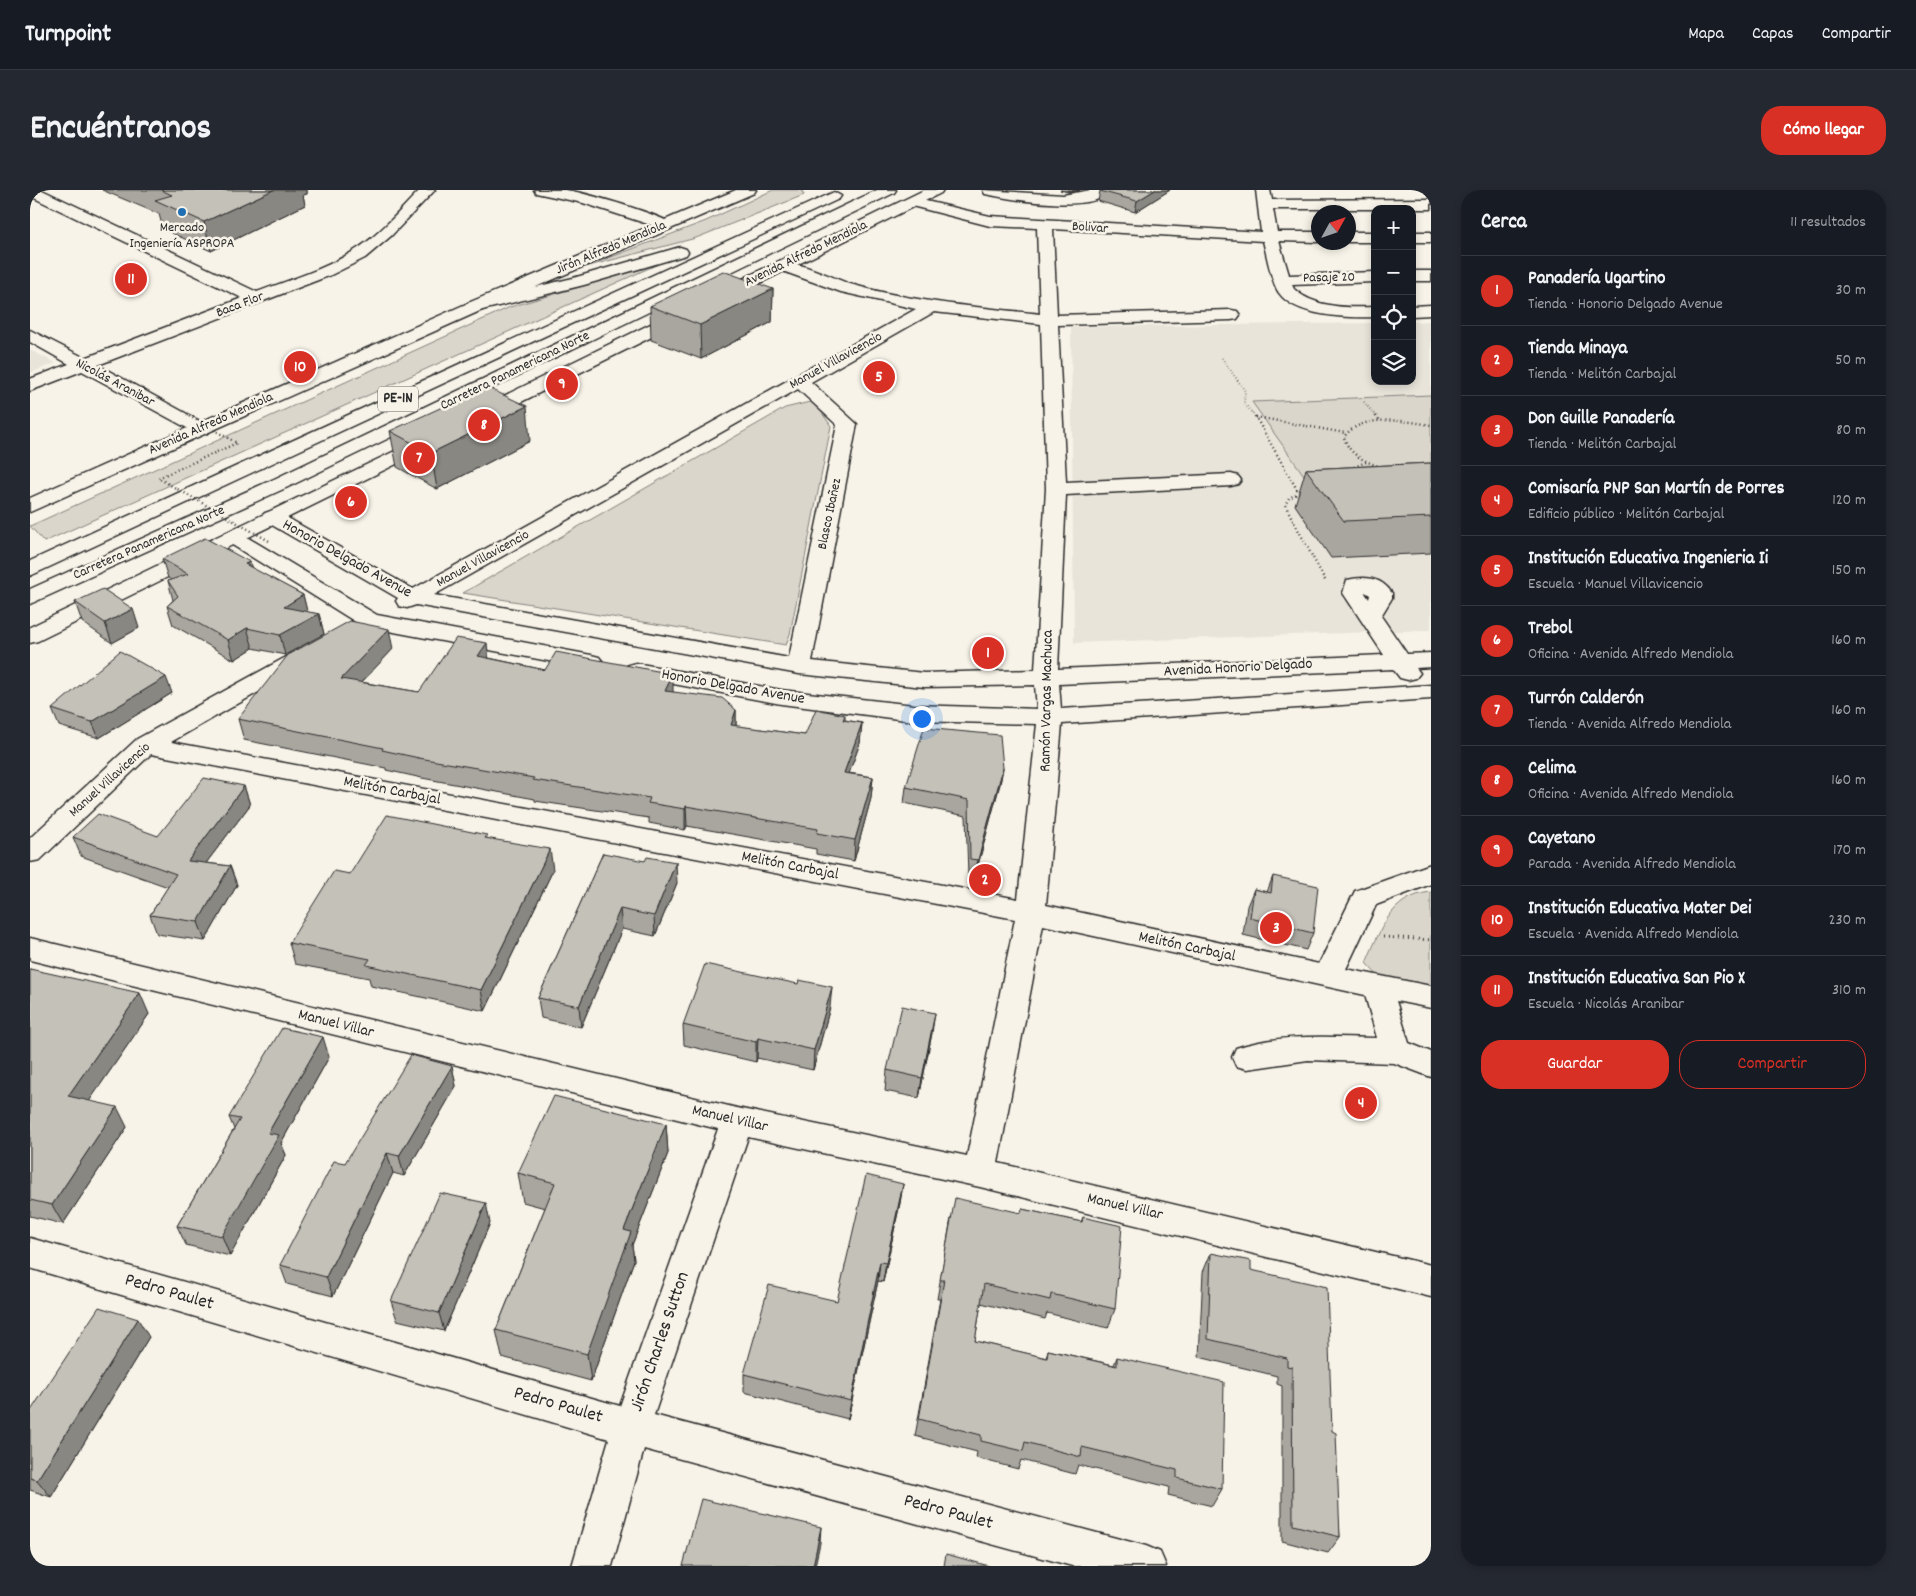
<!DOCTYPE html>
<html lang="es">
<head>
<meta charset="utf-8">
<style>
	:root { --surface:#171b24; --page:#242831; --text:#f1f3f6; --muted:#9ea1a6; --line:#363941; --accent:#d93025 }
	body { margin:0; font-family:Dekko,sans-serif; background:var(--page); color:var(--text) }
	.controls { position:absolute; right:15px; top:15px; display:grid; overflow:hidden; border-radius:10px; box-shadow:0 2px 8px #0003 }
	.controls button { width:45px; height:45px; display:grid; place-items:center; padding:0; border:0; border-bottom:1px solid var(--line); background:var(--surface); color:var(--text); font:25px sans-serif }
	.compass { position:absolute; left:1281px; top:15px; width:45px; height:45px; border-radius:50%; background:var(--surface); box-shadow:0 2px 8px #0003; rotate:50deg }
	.you { position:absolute; left:891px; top:528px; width:18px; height:18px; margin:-12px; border:4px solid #fff; border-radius:50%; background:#1a73e8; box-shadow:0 0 0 8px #1a73e833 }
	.badge { display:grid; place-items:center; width:32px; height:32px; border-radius:50%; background:var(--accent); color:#fff; font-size:16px; font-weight:700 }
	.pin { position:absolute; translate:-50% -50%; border:2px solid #fff; box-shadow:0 1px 5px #0006 }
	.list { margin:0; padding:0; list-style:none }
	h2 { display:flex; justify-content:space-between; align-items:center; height:65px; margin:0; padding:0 20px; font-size:21px }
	h2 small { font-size:16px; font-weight:400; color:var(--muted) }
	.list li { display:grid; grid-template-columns:32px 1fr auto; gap:15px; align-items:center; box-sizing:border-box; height:70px; padding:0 20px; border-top:1px solid var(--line) }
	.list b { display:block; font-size:19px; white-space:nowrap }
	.list p { margin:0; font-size:16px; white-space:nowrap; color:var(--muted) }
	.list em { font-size:16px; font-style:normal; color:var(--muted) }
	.actions { display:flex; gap:10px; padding:15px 20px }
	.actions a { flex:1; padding:11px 0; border:1px solid var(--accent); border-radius:20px; text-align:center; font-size:18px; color:var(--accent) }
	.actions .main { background:var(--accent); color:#fff }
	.icon { flex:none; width:28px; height:28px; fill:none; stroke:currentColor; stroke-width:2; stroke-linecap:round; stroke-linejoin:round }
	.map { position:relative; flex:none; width:1401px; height:1376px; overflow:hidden; border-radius:20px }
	header { display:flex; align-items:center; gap:30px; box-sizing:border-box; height:70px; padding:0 25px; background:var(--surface); border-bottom:1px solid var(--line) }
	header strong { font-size:24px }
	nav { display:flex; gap:28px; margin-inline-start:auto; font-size:18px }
	.intro { display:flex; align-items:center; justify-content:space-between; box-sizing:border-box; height:120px; padding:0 30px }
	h1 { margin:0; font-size:35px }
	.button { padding:12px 22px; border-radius:20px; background:var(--accent); color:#fff; font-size:18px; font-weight:700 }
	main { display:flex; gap:30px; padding:0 30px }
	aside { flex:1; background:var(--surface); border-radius:20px; box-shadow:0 2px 8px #0003 }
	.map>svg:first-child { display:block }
	.built { fill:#e8e4da }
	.green { fill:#dad6cc; stroke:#82807c }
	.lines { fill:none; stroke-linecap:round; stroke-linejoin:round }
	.minor-casing { stroke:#2b2b2b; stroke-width:3 }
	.major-casing { stroke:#2b2b2b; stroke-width:3 }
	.highway-casing { stroke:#2b2b2b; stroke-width:3 }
	.path-far2 { stroke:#2b2b2b; stroke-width:2; stroke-dasharray:0.5 2.5; stroke-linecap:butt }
	.path-far1 { stroke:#2b2b2b; stroke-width:2.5; stroke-dasharray:1 3; stroke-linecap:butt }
	.path { stroke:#2b2b2b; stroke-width:3; stroke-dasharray:1 4; stroke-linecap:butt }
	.minor { fill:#f7f3e8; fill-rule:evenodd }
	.major { fill:#f7f3e8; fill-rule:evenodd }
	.highway { fill:#f7f3e8; fill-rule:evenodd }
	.path-bridge-far1 { stroke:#2b2b2b; stroke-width:2; stroke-dasharray:0.5 2.5; stroke-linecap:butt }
	.path-bridge { stroke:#2b2b2b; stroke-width:2.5; stroke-dasharray:1 3; stroke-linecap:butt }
	.wall { fill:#a9a69f; stroke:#2b2b2b }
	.shaded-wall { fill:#898782; stroke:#2b2b2b }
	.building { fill:#c4c1b9; stroke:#2b2b2b }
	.poi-dot { fill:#1f6fb2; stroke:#f7f3e8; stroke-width:2 }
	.labels { text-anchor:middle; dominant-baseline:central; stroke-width:5; stroke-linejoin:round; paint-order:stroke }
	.far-poi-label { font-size:14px; fill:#2b2b2b; stroke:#f7f3e8 }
	.far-street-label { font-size:14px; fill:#2b2b2b; stroke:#f7f3e8 }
	.shield { fill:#f7f3e8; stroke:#686764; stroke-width:1 }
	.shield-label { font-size:15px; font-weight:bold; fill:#2b2b2b }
	.street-label { font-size:16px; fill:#2b2b2b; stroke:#f7f3e8 }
	.near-street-label { font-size:19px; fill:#2b2b2b; stroke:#f7f3e8 }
</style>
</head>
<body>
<header>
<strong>Turnpoint</strong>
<nav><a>Mapa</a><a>Capas</a><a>Compartir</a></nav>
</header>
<div class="intro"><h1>Encuéntranos</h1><a class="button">Cómo llegar</a></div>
<main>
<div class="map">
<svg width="1401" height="1376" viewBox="0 0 1401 1376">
	<rect width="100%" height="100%" fill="#f7f3e8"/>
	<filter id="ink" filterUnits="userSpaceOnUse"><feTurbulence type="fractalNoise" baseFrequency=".02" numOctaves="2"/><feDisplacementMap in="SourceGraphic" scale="10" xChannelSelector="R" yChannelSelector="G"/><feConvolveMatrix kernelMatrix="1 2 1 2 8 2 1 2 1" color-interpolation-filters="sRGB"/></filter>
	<g filter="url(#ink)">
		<path class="built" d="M1401,131V440L1044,453L1041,137L1345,133V191H1382V132Z
			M0,160L26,173L0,183Z"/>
		<path class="green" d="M743,0H772L774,5L666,48L555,77L676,31Z
			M628,74L14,352L0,336L480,117Z
			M1401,205V304L1290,308L1222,212Z
			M784,211L801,236L760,444L756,455L433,403L755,218Z
			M1401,702V798L1350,788L1336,773C1350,741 1360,706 1401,702Z"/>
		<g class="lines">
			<defs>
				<path id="minor" d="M0,0H12L227,102C259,90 293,80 322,62C348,47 369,21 390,0H405L361,46L335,68L301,85L68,175L177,235L180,239L177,243L170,245L52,181L0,201V189L39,174L0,152V140L55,168L212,108L0,6Z
					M504,0C514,0 525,0 535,0C550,1 636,26 643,35L635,40L630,38L553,13L506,3Z
					M953,0L1033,5L1061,0H1082C1065,24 985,10 960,5L955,4Z
					M1226,0H1240L1242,10L1401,9V19H1243L1247,42H1288V52L1249,51L1259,85L1345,82V92L1262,95L1264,99C1285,118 1317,118 1345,117V127C1318,128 1266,127 1249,103C1241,92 1237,65 1233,51L1023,39L1027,125L1201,120L1207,121L1210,125L1207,129L1201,130L1028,135L1036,292L1201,284L1208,286L1211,290L1208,294L1201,296L1036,305L1028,479L1354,465L1313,403L1317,390C1335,386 1351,387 1362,403V408L1351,426L1377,464L1401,463V477L1386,478L1390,483L1386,488L1378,490L1370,488L1363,479L1029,494L1031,519L1401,495V509L1032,534L1016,715L1289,774L1325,701L1401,674V694L1346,715L1316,779L1401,796V818L1366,811L1379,853L1401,862V887L1364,873L1278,870L1217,879L1206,876L1202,867L1206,858C1251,843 1300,847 1347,848L1335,805L1013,735L968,973L1401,1075V1107L950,997L718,947L624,1225L1116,1356L1130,1362L1136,1376H1042L614,1259L582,1376H542L579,1249L0,1078V1048L590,1216L688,939L0,770V748L707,918L937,966L985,729L121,564L10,670L0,672V648L107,549L267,461L275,459L283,461L287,466L283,471L141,552L988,709L1007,534L884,531L751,514L606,487L598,485L594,480L598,475L606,473L751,500L884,515L1007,519L1005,495L894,497L769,484L386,415L377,418L369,416L366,411L368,408L235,331L232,327L235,323L242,321L249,323L383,399L886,119L811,102L747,79L745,76L747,73C764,68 803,88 820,94C882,112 947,117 1010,124L1007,38L960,36L878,15L876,12L878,9L883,8L960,26L1231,42ZM904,122L1011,134L1016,299L1005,480L894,483L782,471L827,234L781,192ZM768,199L807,235L759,468L404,405ZM1335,402L1340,405L1339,409L1335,403Z
					M1318,42H1345V52H1318Z
					M1382,42H1401V52H1382Z
					M1382,81H1401V91H1382Z
					M1401,115V125L1382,126V116Z
					M203,341L210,343L347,425L561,465L569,467L573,472L569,477L561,479L332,436L196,351L192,347L196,343Z"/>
				<path id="major" d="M706,0H726L724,3L450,121L0,322V308L438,113Z
					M894,0H913L911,3L455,230H441L439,226L441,222Z
					M398,245L405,247L408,251L405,255L8,451L0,453V437Z"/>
				<path id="highway" d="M847,0H866L864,3L258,297L0,414V399L244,289Z
					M804,2L811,6L809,9L0,386V371Z
					M650,57L656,59L658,62L656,65L554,95L444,122L438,121L436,117L438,113L543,88Z"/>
			</defs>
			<use href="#minor" class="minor-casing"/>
			<use href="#major" class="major-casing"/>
			<use href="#highway" class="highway-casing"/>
			<path class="path-far2" d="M1192,168L1215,201L1214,213L1226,228
				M1334,212L1347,228
				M1226,227L1229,228"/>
			<path class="path-far1" d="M1225,226L1269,303L1259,308L1255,315L1296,392
				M1346,226L1350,232
				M1226,227L1315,243
				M1324,277L1336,272
				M1351,277C1334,271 1319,265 1314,247C1331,223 1376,231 1401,235"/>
			<path class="path" d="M1353,747L1401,750"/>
			<use href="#minor" class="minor"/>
			<use href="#major" class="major"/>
			<use href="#highway" class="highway"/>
			<path class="path-bridge-far1" d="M157,225L162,228"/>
			<path class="path-bridge" d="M159,226L207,253L128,288L241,352"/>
		</g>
		<path class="wall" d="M72,0H277V4L273,5L275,15L181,61L133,39L129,24Z
			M1030,0H1050L1038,2Z
			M1071,0H1140L1105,22L1068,11L1070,1Z
			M743,99L742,132L671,169L621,150L620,116Z
			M360,241L500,251L407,299L367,277Z
			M1401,273V363L1301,368L1265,315L1276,279Z
			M132,369L221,378L273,405L277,422L289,424L294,444L255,465L223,458L204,470L143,435L137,416L143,410L138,391L141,390L138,388Z
			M45,412L109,438L82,453L52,432Z
			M363,459L331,492L389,502L459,468L515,480L643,502L706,520V536L775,545L815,525V530L832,533L830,553L819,583L843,587L841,608L824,671L786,664V659L657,636L655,640L619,633V628L505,611V609L392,588L356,580V578L214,550L208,529Z
			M142,503L69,548L29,536L22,519Z
			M973,578L970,594L945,686L938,685L936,626L874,613L876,597Z
			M214,596L220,615L176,673L200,676L207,695L175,751L127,744L120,725L138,697L51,666L43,647L128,646Z
			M457,648L523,680L455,821L341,796L339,788L265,774L259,753L320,684Z
			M573,663L647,693L625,746L592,739L551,837L511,828L508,808Z
			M1243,686L1283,743L1276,760L1213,745L1217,716L1224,699L1237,702Z
			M0,779L119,824L59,911L97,937L33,1034L0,1026Z
			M800,817L783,880L727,868L726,872L654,855L653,835Z
			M902,843L889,908L855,901L857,880Z
			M299,867L251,953L256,965L200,1066L156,1055L147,1036L204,939L199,927Z
			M422,876L426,896L374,986L363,983L303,1106L257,1094L250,1075L315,973Z
			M636,934L638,963L602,1055L604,1070L561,1191L472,1167L466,1140L515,1018L493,1012L488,983Z
			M873,994L870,1013L853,1092L848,1091L818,1229L714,1202V1184L807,1111Z
			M992,1019L1051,1032L1053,1027L1085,1119L1078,1138L1017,1123L1015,1129L951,1113L945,1151L1016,1168L1018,1160L1084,1175L1087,1167L1192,1299L1182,1316L1138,1305L1139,1297L1048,1275L1045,1284L991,1270L988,1279L946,1268L947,1262L885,1246L910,1109H907L921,1028L991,1023Z
			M460,1033L414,1141L367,1130L361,1111Z
			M1181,1063L1221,1080L1302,1241L1310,1347L1298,1363L1252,1351V1196L1247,1194V1186L1169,1167L1173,1082Z
			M119,1147L21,1307L0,1300V1222Z"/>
		<path class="shaded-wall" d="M243,0H277V4L273,5L275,15L181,61L174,32Z
			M1038,0H1050L1038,2Z
			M1125,0H1140L1105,22L1107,11Z
			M743,99L742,132L671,169L670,135Z
			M497,216L500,251L407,299L401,263Z
			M220,372L225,391L215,374Z
			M273,405L278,425L254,417Z
			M103,419L109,438L82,453L75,433Z
			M289,424L294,444L255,465L250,445Z
			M217,438L223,458L204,470L198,450Z
			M359,439L363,459L316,509L311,489Z
			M457,453L459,472L448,466Z
			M643,484V504L635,501Z
			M136,487L142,503L69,548L62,532Z
			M706,520V540L701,535Z
			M832,533L830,553L812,603L814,583Z
			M973,578L970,594L945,686L948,670Z
			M843,587L841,608L824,671L825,650Z
			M214,596L220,615L164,689L158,671Z
			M656,616L657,636L655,640V619Z
			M520,659L523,680L455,821L451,800Z
			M646,672L647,693L625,746L624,726Z
			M200,676L207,695L175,751L168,732Z
			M590,719L592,739L551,837L549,816Z
			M802,797L800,817L783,880L784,860Z
			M110,803L119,824L49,926L38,906Z
			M905,823L902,843L889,908L892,888Z
			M293,847L299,867L251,953L256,965L200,1066L192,1046L238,943Z
			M728,848L727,868L726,872V852Z
			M422,876L426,896L374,986L369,966Z
			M87,917L97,937L33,1034L22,1015Z
			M636,934L638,963L602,1055L604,1070L561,1191L557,1164L594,1040Z
			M357,963L363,983L303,1106L296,1087Z
			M873,994L870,1013L853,1092L856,1073Z
			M456,1013L460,1033L414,1141L409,1123Z
			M850,1072L848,1091L818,1229L821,1211Z
			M108,1129L119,1147L21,1307L7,1290Z
			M791,1337L790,1353L785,1376H783Z"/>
		<path class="building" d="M131,0H243L174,32L125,10L142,5Z
			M1071,0H1125L1107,11L1070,1Z
			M693,81L743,99L670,135L620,116Z
			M456,197L497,216L401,263L360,241Z
			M1401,273V327L1314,331L1276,279Z
			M175,348L220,372L215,374L273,405L254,417L289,424L250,445L217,438L198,450L137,416L148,406L138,391L158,384L132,369Z
			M73,399L103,419L75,433L45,412Z
			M320,431L359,439L311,489L389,502L426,448L457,453L448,466L515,480L526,462L643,484L635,501L692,508L706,520L701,535L775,545L786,519L815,525L813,530L832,533L814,583L843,587L825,650L787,643L788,639L656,616L655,619L618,613L620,608L503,590L504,588L389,568L352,560L353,558L208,529L258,465Z
			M90,461L136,487L62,532L22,519Z
			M894,538L970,545L973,578L948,670L940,669L939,610L876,597Z
			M174,588L214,596L158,671L200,676L168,732L120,725L146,684L43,647L68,624L128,646Z
			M357,625L457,645L455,648L520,659L451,800L336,775L340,769L259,753L304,681L320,684Z
			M573,663L615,671L617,667L646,672L624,726L590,719L549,816L508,808Z
			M1243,686L1288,696L1283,743L1220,728L1224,699L1241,703Z
			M675,774L768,794L769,790L802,797L784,860L728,848L726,852L653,835Z
			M0,779L110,803L38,906L87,917L22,1015L0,1010Z
			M872,816L905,823L892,888L857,880Z
			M252,838L293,847L238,943L249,945L192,1046L147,1036L210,929L199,927Z
			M381,865L422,876L369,966L357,963L296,1087L250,1075L304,971L315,973Z
			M524,906L636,934L594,1040L601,1042L557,1164L466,1140L525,993L488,983Z
			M836,985L873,994L856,1073L850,1072L821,1211L714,1184L739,1095L807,1111Z
			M410,1003L456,1013L409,1123L361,1111Z
			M925,1008L991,1023L992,1019L1052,1032L1053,1027L1092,1036L1085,1119L1021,1104L1020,1110L954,1094L945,1151L1017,1168L1018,1160L1087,1176V1167L1194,1192L1192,1299L1147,1288V1280L1052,1257L1051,1267L995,1252L993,1261L951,1251V1245L889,1229L914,1090H910Z
			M1181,1063L1221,1071V1080L1297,1097L1302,1241L1306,1243L1310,1347L1263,1335L1262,1177L1257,1176V1168L1178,1149Z
			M69,1117L108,1129L7,1290L0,1288V1222Z
			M671,1309L791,1337L783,1376H653Z
			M916,1364L959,1376H914Z"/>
	</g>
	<circle class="poi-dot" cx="152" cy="22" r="5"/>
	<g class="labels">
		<g class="far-poi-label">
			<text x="152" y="38">Mercado<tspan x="152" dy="16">Ingeniería ASPROPA</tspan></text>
		</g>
		<g class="far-street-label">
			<text transform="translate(1060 38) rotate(4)">Bolivar</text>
			<text transform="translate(581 58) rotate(-23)">Jirón Alfredo Mendiola</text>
			<text transform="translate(776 64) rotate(-26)">Avenida Alfredo Mendiola</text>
			<text transform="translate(1299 88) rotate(-1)">Pasaje 20</text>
			<text transform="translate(210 115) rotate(-21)">Baca Flor</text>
			<text transform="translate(806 171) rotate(-29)">Manuel Villavicencio</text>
			<text transform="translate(485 181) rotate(-26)">Carretera Panamericana Norte</text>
			<text transform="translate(85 193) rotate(28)">Nicolás Aranibar</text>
			<text transform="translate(181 234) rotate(-24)">Avenida Alfredo Mendiola</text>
			<text transform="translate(800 324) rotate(-78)">Blasco Ibañez</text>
			<text transform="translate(119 353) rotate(-24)">Carretera Panamericana Norte</text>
			<text transform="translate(453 369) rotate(-29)">Manuel Villavicencio</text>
			<text transform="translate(80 590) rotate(-42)">Manuel Villavicencio</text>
		</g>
		<rect class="shield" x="348" y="196.5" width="40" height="25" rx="4"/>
		<g class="shield-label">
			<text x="368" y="209">PE-1N</text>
		</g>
		<g class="street-label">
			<text transform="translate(317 369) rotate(29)">Honorio Delgado Avenue</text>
			<text transform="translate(1208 478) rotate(-3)">Avenida Honorio Delgado</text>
			<text transform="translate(703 497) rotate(10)">Honorio Delgado Avenue</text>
			<text transform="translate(1017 511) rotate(-89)">Ramón Vargas Machuca</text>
			<text transform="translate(362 601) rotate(11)">Melitón Carbajal</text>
			<text transform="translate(760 676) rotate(11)">Melitón Carbajal</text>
			<text transform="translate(1157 757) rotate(12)">Melitón Carbajal</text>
			<text transform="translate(306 834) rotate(14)">Manuel Villar</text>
			<text transform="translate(700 929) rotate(13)">Manuel Villar</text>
			<text transform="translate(1095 1017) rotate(13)">Manuel Villar</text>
		</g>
		<g class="near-street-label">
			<text transform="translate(139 1103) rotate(16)">Pedro Paulet</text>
			<text transform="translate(631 1152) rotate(-71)">Jirón Charles Sutton</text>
			<text transform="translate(528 1216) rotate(16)">Pedro Paulet</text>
			<text transform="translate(918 1323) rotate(15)">Pedro Paulet</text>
		</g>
	</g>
</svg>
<div class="controls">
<button>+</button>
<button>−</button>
<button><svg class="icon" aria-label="locate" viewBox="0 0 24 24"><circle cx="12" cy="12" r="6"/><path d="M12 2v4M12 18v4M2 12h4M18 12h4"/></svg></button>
<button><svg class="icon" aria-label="layers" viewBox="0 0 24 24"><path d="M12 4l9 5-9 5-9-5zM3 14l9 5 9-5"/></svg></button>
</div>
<svg class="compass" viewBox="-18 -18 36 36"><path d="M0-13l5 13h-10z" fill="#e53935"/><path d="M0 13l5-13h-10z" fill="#9ea1a6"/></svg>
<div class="you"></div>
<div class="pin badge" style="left:958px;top:463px">1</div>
<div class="pin badge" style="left:955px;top:690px">2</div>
<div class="pin badge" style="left:1246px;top:738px">3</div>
<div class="pin badge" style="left:1331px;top:913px">4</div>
<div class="pin badge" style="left:849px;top:187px">5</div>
<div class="pin badge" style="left:321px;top:312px">6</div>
<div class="pin badge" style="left:389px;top:268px">7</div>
<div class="pin badge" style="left:454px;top:235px">8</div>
<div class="pin badge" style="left:532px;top:194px">9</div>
<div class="pin badge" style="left:270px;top:177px">10</div>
<div class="pin badge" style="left:101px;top:89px">11</div>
</div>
<aside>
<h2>Cerca<small>11 resultados</small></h2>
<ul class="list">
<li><span class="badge">1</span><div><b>Panadería Ugartino</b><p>Tienda · Honorio Delgado Avenue</p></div><em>30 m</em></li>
<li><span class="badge">2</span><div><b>Tienda Minaya</b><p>Tienda · Melitón Carbajal</p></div><em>50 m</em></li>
<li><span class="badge">3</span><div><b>Don Guille Panadería</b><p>Tienda · Melitón Carbajal</p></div><em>80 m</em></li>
<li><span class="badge">4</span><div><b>Comisaría PNP San Martín de Porres</b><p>Edificio público · Melitón Carbajal</p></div><em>120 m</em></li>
<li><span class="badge">5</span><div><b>Institución Educativa Ingenieria Ii</b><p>Escuela · Manuel Villavicencio</p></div><em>150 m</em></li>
<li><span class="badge">6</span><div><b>Trebol</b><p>Oficina · Avenida Alfredo Mendiola</p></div><em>160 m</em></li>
<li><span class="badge">7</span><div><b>Turrón Calderón</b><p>Tienda · Avenida Alfredo Mendiola</p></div><em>160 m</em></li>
<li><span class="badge">8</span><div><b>Celima</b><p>Oficina · Avenida Alfredo Mendiola</p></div><em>160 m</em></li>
<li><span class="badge">9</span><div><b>Cayetano</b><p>Parada · Avenida Alfredo Mendiola</p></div><em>170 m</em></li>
<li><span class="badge">10</span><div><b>Institución Educativa Mater Dei</b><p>Escuela · Avenida Alfredo Mendiola</p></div><em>230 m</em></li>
<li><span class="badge">11</span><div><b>Institución Educativa San Pio X</b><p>Escuela · Nicolás Aranibar</p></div><em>310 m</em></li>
</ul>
<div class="actions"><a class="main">Guardar</a><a>Compartir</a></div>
</aside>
</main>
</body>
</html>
